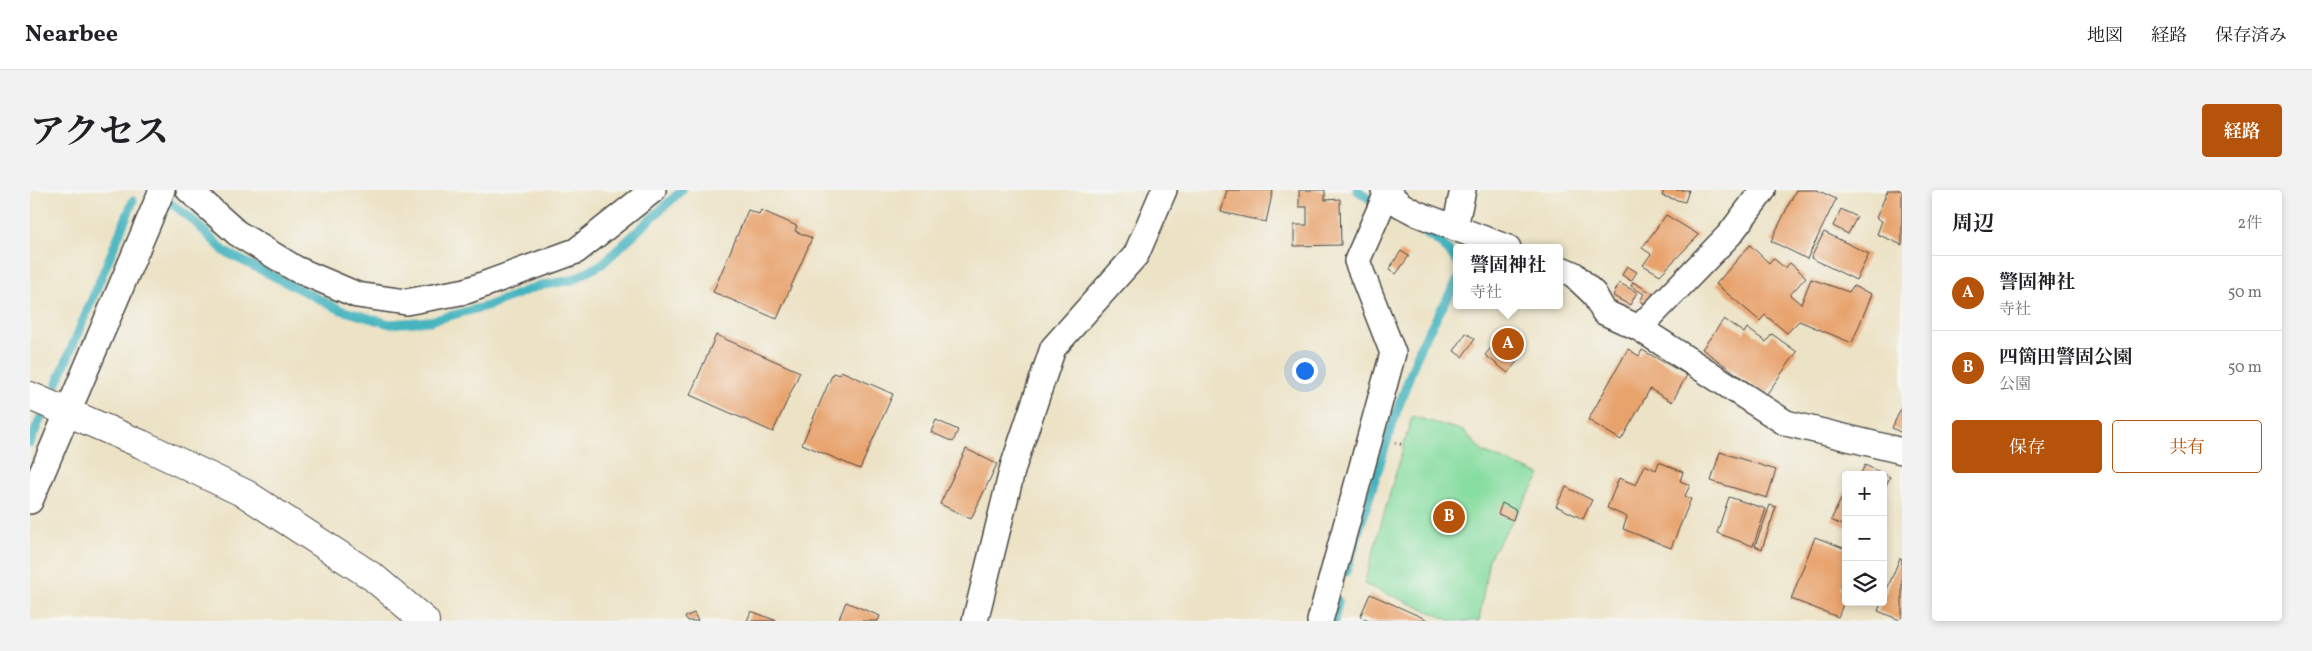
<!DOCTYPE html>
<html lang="ja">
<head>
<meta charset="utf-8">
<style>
	:root { --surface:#fff; --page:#f2f2f2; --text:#202124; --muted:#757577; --line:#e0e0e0; --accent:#b45309 }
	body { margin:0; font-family:Vollkorn,"Noto Serif JP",serif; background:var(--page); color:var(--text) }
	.controls { position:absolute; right:15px; bottom:15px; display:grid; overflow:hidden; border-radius:5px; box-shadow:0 2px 8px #0003 }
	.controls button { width:45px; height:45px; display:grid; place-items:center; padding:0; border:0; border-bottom:1px solid var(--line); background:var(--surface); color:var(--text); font:25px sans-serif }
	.you { position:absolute; left:1274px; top:180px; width:18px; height:18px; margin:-12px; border:4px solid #fff; border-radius:50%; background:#1a73e8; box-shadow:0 0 0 8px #1a73e833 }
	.badge { display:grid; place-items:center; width:32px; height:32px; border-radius:50%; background:var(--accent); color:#fff; font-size:16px; font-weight:700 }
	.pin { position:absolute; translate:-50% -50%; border:2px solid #fff; box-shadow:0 1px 5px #0006 }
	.popup { position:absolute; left:1423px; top:54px; width:110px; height:65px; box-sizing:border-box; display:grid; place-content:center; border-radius:5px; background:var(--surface); filter:drop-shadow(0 1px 4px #0005); font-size:16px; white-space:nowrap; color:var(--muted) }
	.popup b { font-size:19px; color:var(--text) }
	.popup::after { content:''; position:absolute; left:50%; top:100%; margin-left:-10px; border:10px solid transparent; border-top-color:var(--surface) }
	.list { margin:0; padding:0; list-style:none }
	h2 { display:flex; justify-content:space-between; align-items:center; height:65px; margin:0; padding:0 20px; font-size:21px }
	h2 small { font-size:16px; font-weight:400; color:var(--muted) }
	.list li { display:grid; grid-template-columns:32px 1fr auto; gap:15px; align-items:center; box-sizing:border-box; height:75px; padding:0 20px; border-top:1px solid var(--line) }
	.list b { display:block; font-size:19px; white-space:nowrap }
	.list p { margin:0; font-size:16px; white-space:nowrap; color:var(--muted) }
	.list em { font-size:16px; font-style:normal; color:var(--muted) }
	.actions { display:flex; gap:10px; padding:15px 20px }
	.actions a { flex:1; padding:11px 0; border:1px solid var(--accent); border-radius:5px; text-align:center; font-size:18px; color:var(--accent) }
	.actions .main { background:var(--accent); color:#fff }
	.icon { flex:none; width:28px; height:28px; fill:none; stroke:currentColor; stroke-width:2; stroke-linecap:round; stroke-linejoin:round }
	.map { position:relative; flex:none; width:1872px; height:431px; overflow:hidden; border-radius:5px }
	header { display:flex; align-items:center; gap:30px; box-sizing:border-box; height:70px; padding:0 25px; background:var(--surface); border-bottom:1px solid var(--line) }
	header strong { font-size:24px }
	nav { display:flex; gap:28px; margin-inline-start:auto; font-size:18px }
	.intro { display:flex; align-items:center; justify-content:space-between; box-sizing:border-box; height:120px; padding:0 30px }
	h1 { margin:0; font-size:35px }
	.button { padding:12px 22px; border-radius:5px; background:var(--accent); color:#fff; font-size:18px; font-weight:700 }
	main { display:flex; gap:30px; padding:0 30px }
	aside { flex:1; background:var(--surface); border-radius:5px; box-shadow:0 2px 8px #0003 }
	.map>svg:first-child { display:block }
	.green { fill:#87dda0; stroke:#598466 }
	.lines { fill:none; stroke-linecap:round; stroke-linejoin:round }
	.stream { stroke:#45b4bf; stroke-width:9 }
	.building { fill:#e8a36d }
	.minor-casing { stroke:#484642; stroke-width:28 }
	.tertiary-casing { stroke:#484642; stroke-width:30 }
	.path { stroke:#484642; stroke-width:3; stroke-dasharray:1 4; stroke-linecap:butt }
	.minor { stroke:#fff; stroke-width:25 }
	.tertiary { stroke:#fff; stroke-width:28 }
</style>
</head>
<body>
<header>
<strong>Nearbee</strong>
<nav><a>地図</a><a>経路</a><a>保存済み</a></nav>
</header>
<div class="intro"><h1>アクセス</h1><a class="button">経路</a></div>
<main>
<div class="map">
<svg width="1872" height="431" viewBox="0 0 1872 431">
	<rect width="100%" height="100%" fill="#f6f6f2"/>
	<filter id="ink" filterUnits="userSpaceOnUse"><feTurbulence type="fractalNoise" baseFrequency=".02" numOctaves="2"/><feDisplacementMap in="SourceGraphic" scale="10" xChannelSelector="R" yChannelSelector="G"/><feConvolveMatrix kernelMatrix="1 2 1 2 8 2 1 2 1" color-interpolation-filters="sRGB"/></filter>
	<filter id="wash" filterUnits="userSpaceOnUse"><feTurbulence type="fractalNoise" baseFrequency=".0096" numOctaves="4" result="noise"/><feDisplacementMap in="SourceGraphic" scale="20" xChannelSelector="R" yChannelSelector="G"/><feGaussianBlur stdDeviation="1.12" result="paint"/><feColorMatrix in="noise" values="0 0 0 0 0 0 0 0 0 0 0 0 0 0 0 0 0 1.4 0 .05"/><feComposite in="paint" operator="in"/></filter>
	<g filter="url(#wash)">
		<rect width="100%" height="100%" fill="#ece2c5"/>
		<path class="green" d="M1382,226L1434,241L1453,262L1511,285L1459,368L1449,431H1422L1334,394Z"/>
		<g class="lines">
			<path class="stream" d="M1327,0L1350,16
				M131,6L162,29L195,62L311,120L360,134L400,131L457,116L508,96L542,90L572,74L652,0
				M1365,25L1412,54L1427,71
				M27,193L103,11
				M0,253L11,227
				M1316,382L1364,229L1391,155L1427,91
				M1304,431L1308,411"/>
		</g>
		<g id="blocks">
			<path class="building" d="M1197,0H1243L1236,32L1191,22Z
				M1269,0H1295V10L1310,9L1311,55L1264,56V35H1277V17H1269Z
				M1634,0H1659L1655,12L1632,6Z
				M1766,0H1787L1806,9L1777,69L1741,51Z
				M1858,0H1872V55L1847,44L1852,31L1846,28Z
				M1811,19L1827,27L1818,44L1803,36Z
				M718,20L729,24L731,20L767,36L765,41L782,48L747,129L683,102Z
				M1636,25L1669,45L1630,85L1613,75L1621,64L1612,58Z
				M1794,42L1839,64L1826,90L1781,68Z
				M1720,55L1739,73L1743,68L1755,78L1760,73L1776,87L1760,105L1771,114L1781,89L1819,102L1823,96L1842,104L1822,153L1769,131L1757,143L1735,125L1730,131L1686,94Z
				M1371,61L1379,66L1366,84L1359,79Z
				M1597,76L1607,82L1601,91L1592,85Z
				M1603,92L1627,106L1621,117L1610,111L1614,104L1601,96Z
				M1589,93L1607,102L1600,115L1583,106Z
				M1694,129L1714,143L1717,138L1736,152L1742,144L1767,162L1736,205L1672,159Z
				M1436,143L1445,149L1432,167L1424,161Z
				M1473,143L1478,147L1481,143L1494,153L1489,159L1494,162L1478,183L1455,165Z
				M686,145L770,182L743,242L660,205Z
				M1598,159L1609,166L1612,160L1657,185L1642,212L1620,199L1591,250L1558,230Z
				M811,181L863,204L830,279L772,254L803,183L809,185Z
				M1872,216V243L1862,238Z
				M906,230L928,240L923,252L901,242Z
				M936,259L967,274L941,329L910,314Z
				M1690,262L1746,280L1737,308L1681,291Z
				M1629,272L1653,282L1650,291L1660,295L1655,306L1661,309L1641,358L1593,339L1597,327L1577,318L1589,288L1606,295L1615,275L1626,280Z
				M1835,275L1860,287L1853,302V285H1830Z
				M1536,297L1562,310L1553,329L1526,316Z
				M1816,299V337L1801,330Z
				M1699,307L1736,319L1723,356L1687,343Z
				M1472,313L1486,320L1483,330L1468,324Z
				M1740,315L1746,317L1732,359L1725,356Z
				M1785,347L1816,359V383L1810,398L1816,400V407L1808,427L1761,409Z
				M1870,368L1872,369V431L1848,421Z
				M1340,404L1400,431H1339L1330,427Z
				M816,412L850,426L848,431H808Z
				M721,421L747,431H717Z
				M664,423L668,431H658L655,427Z"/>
		</g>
	</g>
	<g filter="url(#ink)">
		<use href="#blocks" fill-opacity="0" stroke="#484642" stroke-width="1"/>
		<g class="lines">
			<defs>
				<path id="minor" d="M159,0L207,43L266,79L327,105L376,112L436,101L546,61L623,0
					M1354,0L1371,15L1388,24L1478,58
					M1425,37L1433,0
					M1529,78L1543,84L1564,104L1574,122L1609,138L1756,233L1872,261
					M1609,138L1700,44L1733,0
					M0,311L132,0
					M945,431L983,277L1023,158L1106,65L1134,0
					M1290,431L1363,163L1327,71L1357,3"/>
				<path id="tertiary" d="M0,206L111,254L216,304L343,387L395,431"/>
			</defs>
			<use href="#minor" class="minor-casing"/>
			<use href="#tertiary" class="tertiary-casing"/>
			<path class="path" d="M1365,253L1374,255"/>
			<use href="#minor" class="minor"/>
			<use href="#tertiary" class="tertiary"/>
		</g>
	</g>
</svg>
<div class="controls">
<button>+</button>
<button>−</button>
<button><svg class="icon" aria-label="layers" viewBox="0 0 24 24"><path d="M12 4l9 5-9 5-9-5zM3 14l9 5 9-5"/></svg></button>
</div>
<div class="you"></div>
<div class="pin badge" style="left:1478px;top:154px">A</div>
<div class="popup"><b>警固神社</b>寺社</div>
<div class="pin badge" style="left:1419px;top:327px">B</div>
</div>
<aside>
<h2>周辺<small>2件</small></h2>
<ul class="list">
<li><span class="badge">A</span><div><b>警固神社</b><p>寺社</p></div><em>50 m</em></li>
<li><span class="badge">B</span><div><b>四箇田警固公園</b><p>公園</p></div><em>50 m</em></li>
</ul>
<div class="actions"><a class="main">保存</a><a>共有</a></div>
</aside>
</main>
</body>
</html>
